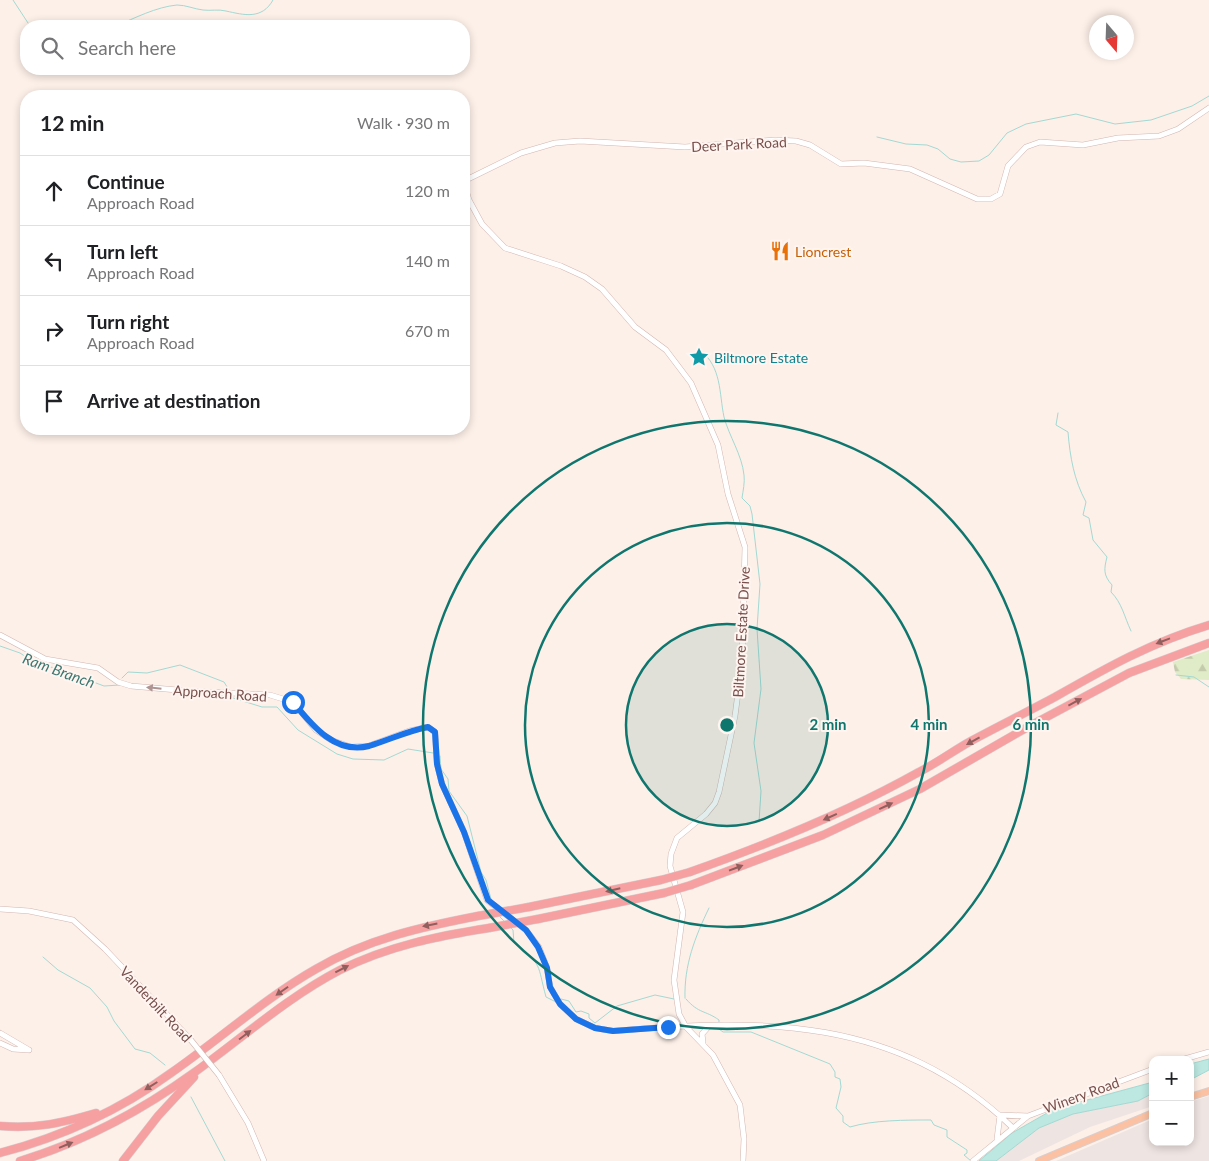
<!DOCTYPE html>
<html lang="en">
<head>
<meta charset="utf-8">
<style>
	:root { --surface:#fff; --page:#f6f6f6; --text:#202124; --muted:#757577; --line:#e0e0e0 }
	body { margin:0; font-family:Lato,sans-serif; background:var(--page); color:var(--text) }
	.controls { position:absolute; right:15px; bottom:15px; display:grid; overflow:hidden; border-radius:10px; box-shadow:0 2px 8px #0003 }
	.controls button { width:45px; height:45px; display:grid; place-items:center; padding:0; border:0; border-bottom:1px solid var(--line); background:var(--surface); color:var(--text); font:25px sans-serif }
	.compass { position:absolute; left:1089px; top:15px; width:45px; height:45px; border-radius:50%; background:var(--surface); box-shadow:0 2px 8px #0003; rotate:161deg }
	.stop { position:absolute; width:15px; height:15px; margin:-11px; border:4px solid #1a73e8; border-radius:50%; background:#fff }
	.stop.end { background:#1a73e8; border-color:#fff; box-shadow:0 1px 5px #0008 }
	.list { margin:0; padding:0; list-style:none }
	h2 { display:flex; justify-content:space-between; align-items:center; height:65px; margin:0; padding:0 20px; font-size:21px }
	h2 small { font-size:16px; font-weight:400; color:var(--muted) }
	.list li { display:grid; grid-template-columns:32px 1fr auto; gap:15px; align-items:center; box-sizing:border-box; height:70px; padding:0 20px; border-top:1px solid var(--line) }
	.list b { display:block; font-size:19px; white-space:nowrap }
	.list p { margin:0; font-size:16px; white-space:nowrap; color:var(--muted) }
	.list em { font-size:16px; font-style:normal; color:var(--muted) }
	.icon { flex:none; width:28px; height:28px; fill:none; stroke:currentColor; stroke-width:2; stroke-linecap:round; stroke-linejoin:round }
	.map { position:relative; flex:none; width:1209px; height:1161px; overflow:hidden }
	.search { position:absolute; background:var(--surface); box-shadow:0 2px 8px #0003; left:20px; top:20px; width:450px; height:55px; display:flex; align-items:center; gap:12px; box-sizing:border-box; padding:0 18px; border-radius:20px; color:var(--muted); font-size:19px }
	.panel { position:absolute; background:var(--surface); box-shadow:0 2px 8px #0003; left:20px; top:90px; width:450px; height:345px; border-radius:20px }
	.map>svg:first-child { display:block }
	.industrial { fill:#eee4e2 }
	.forest { fill:url(#forest-firs) }
	.water { fill:#bde7e1; stroke:#a3d9d2 }
	.lines { fill:none; stroke-linecap:round; stroke-linejoin:round }
	.stream { stroke:#a3d9d2; stroke-width:1 }
	.minor-casing { stroke:#d2b6b1; stroke-width:6 }
	.major-casing { stroke:#d9cecd; stroke-width:8 }
	.highway-casing { stroke:#d9cecd; stroke-width:9 }
	.minor { stroke:#fff; stroke-width:5 }
	.major { stroke:#fbc1a2; stroke-width:6 }
	.highway { stroke:#f7a0a2; stroke-width:8 }
	.minor-bridge-casing { stroke:#d2b6b1; stroke-width:6; stroke-linecap:butt }
	.highway-bridge-casing { stroke:#d9cecd; stroke-width:9; stroke-linecap:butt }
	.minor-bridge { stroke:#fff; stroke-width:5 }
	.highway-bridge { stroke:#f7a0a2; stroke-width:8 }
	.oneway { fill:#915f5d }
	.oneway2 { fill:#ae9594 }
	.route { stroke:#1a73e8; stroke-width:6 }
	.ring { fill:none; stroke:#0f766e; stroke-width:2.5 }
	.labels { text-anchor:middle; dominant-baseline:central; stroke-width:4; stroke-linejoin:round; paint-order:stroke }
	.street-label { font-size:14px; fill:#784f4c; stroke:#fff5f0 }
	.food-label { font-size:14px; fill:#c56008; stroke:#fff5f0; text-anchor:start }
	.culture-label { font-size:14px; fill:#0d838f; stroke:#fff5f0; text-anchor:start }
	.water-label { font-size:15px; font-style:italic; fill:#3c7670; stroke:#fff5f0 }
	.centre { fill:#0f766e; stroke:#fff5f0; stroke-width:2.5 }
	.ring-label { font-size:15px; text-anchor:middle; font-weight:bold; fill:#0f766e; stroke:#fff5f0; stroke-width:4; stroke-linejoin:round; paint-order:stroke }
</style>
</head>
<body>
<div class="map">
<svg width="1209" height="1161" viewBox="0 0 1209 1161">
	<defs>
		<pattern id="forest-firs" width="22" height="20" patternUnits="userSpaceOnUse" patternTransform="scale(1.25)"><rect width="22" height="20" fill="#e0ebc7"/><path d="M5 1l3.5 6h-7zM16 11l3.5 6h-7z" fill="#c4cbad"/></pattern>
	</defs>
	<rect width="100%" height="100%" fill="#fdf0e9"/>
	<path class="industrial" d="M1153,1093V1106L1090,1127L1019,1161H996L1039,1128L1073,1114L1125,1104L1144,1098Z
		M1209,1096V1161H1056L1153,1119V1142H1190V1102Z"/>
	<path class="forest" d="M1209,650V680L1181,679L1175,672L1173,662Z"/>
	<path class="water" d="M1209,1059V1070L1190,1080V1064Z
		M1153,1082V1093L1138,1101L1073,1114L1039,1128L996,1161H979L1012,1133L1054,1109Z"/>
	<g class="lines">
		<path class="stream" d="M13,0L30,26
			M116,26C135,18 156,7 177,5C186,5 194,9 203,10C211,11 218,9 226,11C244,15 262,20 273,0
			M877,137L906,144L927,145L938,149L950,159L961,162L979,161L989,155L1007,133L1026,124L1076,114L1115,124L1151,120L1192,106L1209,96
			M700,350C722,367 719,393 724,417C729,436 742,455 744,475C745,482 743,491 742,498L750,506L752,514L760,584L757,629L761,689L754,743L761,791L759,822
			M1058,413L1056,425L1068,432C1070,457 1074,480 1086,502L1083,515L1089,518L1093,540L1107,557C1104,569 1103,575 1112,585L1111,592C1122,603 1124,616 1131,631
			M0,646L20,653L38,665L56,668L104,686L120,685
			M1176,675L1194,677L1209,687
			M122,678L128,672L147,673L180,665L224,682L229,690
			M230,697L262,707H277L298,730L337,754L353,759L384,760L408,749L433,753
			M440,756L441,769L448,779L449,791L467,816L481,872L486,880L491,899
			M499,916L505,922
			M510,927L513,930L514,943C543,965 537,964 546,997L556,1002
			M43,957L58,970L90,988L107,1007L114,1021L135,1049L150,1053L165,1065
			M685,998C684,965 695,937 709,908
			M561,999L569,1001L576,1012L581,1011L589,1014V1018L595,1023L617,1006L655,995L674,999
			M686,999C699,1014 705,1010 719,1020V1022
			M719,1029L723,1032H751L830,1064L835,1072V1077L840,1079L841,1087L836,1108L843,1116V1122L850,1127C873,1120 906,1120 931,1120L934,1125L947,1130V1137L967,1150V1153L964,1155L971,1161
			M191,1097L225,1161"/>
		<defs>
			<path id="minor" d="M464,181L521,153L555,143L580,141L685,147L775,140L796,141L810,145L841,164L864,163L910,169L977,199H991L1000,194L1008,166L1026,147L1040,142L1083,145L1118,138L1159,136L1178,129L1209,108
				M464,183L469,200L482,224L505,248L561,266L585,277L602,289L635,327L666,350L691,383L718,445L728,494L745,547L742,662L735,716L719,792L715,803L706,814L677,838L671,854L670,866L683,912L674,980L679,1014L686,1027L713,1055L740,1105L744,1139L743,1161
				M0,635L45,659L98,668L118,682L131,686L189,691L270,695L293,702L316,730L331,740L351,747L368,746L409,731L428,727L435,732L437,764L442,784L464,832L487,900L526,930L539,947L547,968L550,987L560,1004L576,1019L595,1028L613,1031C763,1018 896,1016 1012,1127
				M0,909L29,911L73,920L105,949L190,1039
				M0,1033L29,1050
				M703,1042L702,1034L709,1026
				M0,1043L13,1049L29,1050
				M1181,1060L1209,1052
				M219,1075L248,1123L264,1161
				M997,1139L1000,1115L1028,1116
				M973,1161L1028,1116L1153,1069"/>
			<path id="major" d="M1190,1097L1209,1091
				M1039,1161L1153,1113"/>
			<path id="highway" d="M690,872C769,844 846,813 919,772C937,763 953,751 971,741C999,726 1027,712 1055,697C1106,668 1152,642 1209,625
				M691,885L823,835L920,789L1026,728L1129,673L1209,643
				M529,907L661,880
				M538,919L664,893
				M0,1126C37,1129 61,1123 96,1113
				M0,1153C61,1137 120,1110 171,1073C220,1039 265,998 316,969C367,939 421,927 478,916
				M20,1161C83,1142 141,1111 195,1072C242,1038 288,997 340,970C388,946 438,936 489,928
				M123,1161L158,1116L194,1077"/>
		</defs>
		<use href="#minor" class="minor-casing"/>
		<use href="#major" class="major-casing"/>
		<use href="#highway" class="highway-casing"/>
		<use href="#minor" class="minor"/>
		<use href="#major" class="major"/>
		<use href="#highway" class="highway"/>
		<defs>
			<path id="minor-bridge" d="M190,1039L219,1075"/>
			<path id="highway-bridge" d="M661,880L690,872
				M664,893L691,885
				M478,916L529,907
				M489,928L538,919"/>
		</defs>
		<use href="#minor-bridge" class="minor-bridge-casing"/>
		<use href="#highway-bridge" class="highway-bridge-casing"/>
		<use href="#minor-bridge" class="minor-bridge"/>
		<use href="#highway-bridge" class="highway-bridge"/>
	</g>
	<defs><path id="oneway-solid" d="M-6-.8H1V-3.2L6.5 0L1 3.2V.8H-6Z" transform="scale(1.25)"/></defs>
	<g class="oneway">
		<use href="#oneway-solid" transform="translate(1163 641) rotate(159)"/>
		<use href="#oneway-solid" transform="translate(1075 702) rotate(-28)"/>
		<use href="#oneway-solid" transform="translate(973 741) rotate(151)"/>
		<use href="#oneway-solid" transform="translate(886 806) rotate(-25)"/>
		<use href="#oneway-solid" transform="translate(830 817) rotate(156)"/>
		<use href="#oneway-solid" transform="translate(736 868) rotate(-21)"/>
		<use href="#oneway-solid" transform="translate(613 890) rotate(167)"/>
		<use href="#oneway-solid" transform="translate(430 925) rotate(169)"/>
		<use href="#oneway-solid" transform="translate(342 969) rotate(-27)"/>
		<use href="#oneway-solid" transform="translate(282 991) rotate(145)"/>
		<use href="#oneway-solid" transform="translate(245 1035) rotate(-37)"/>
		<use href="#oneway-solid" transform="translate(151 1086) rotate(148)"/>
		<use href="#oneway-solid" transform="translate(66 1145) rotate(-22)"/>
	</g>
	<use class="oneway2" href="#oneway-solid" transform="translate(154 688) rotate(-174)"/>
	<g class="lines">
		<path class="route" d="M293,702C311,724 335,755 369,746C389,740 407,731 428,727L435,732L437,764L442,784L464,832L488,900L526,930L538,947L547,968L550,987L560,1004L576,1019L595,1028L613,1031L668,1027"/>
	</g>
	<circle cx="727" cy="725" r="101" fill="#0f766e" fill-opacity=".12"/>
	<g class="ring">
		<circle cx="727" cy="725" r="101"/>
		<circle cx="727" cy="725" r="202"/>
		<circle cx="727" cy="725" r="304"/>
	</g>
	<defs>
		<symbol id="restaurant-bare" viewBox="-9 -9 18 18"><path d="M-5-6h1v4h1v-4h1v4h1v-4h1v5L-1.5 .5V6h-2V.5L-5-1ZM5-6V6H3V1.5H1.5Q1.5-4 5-6Z" fill="#e8710a" stroke="#fff5f0" stroke-width="2.5" paint-order="stroke"/></symbol>
		<symbol id="sight-bare" viewBox="-9 -9 18 18"><path d="M0-6L1.8-2.2L6-1.7L2.9 1.2L3.7 5.4L0 3.3L-3.7 5.4L-2.9 1.2L-6-1.7L-1.8-2.2Z" fill="#0f9aa8" stroke="#fff5f0" stroke-width="2.5" paint-order="stroke"/></symbol>
	</defs>
	<g fill-rule="evenodd">
		<use href="#restaurant-bare" x="766" y="237" width="28" height="28"/>
		<use href="#sight-bare" x="685" y="343" width="28" height="28"/>
	</g>
	<g class="labels">
		<g class="street-label">
			<text transform="translate(739 144) rotate(-3)">Deer Park Road</text>
			<text transform="translate(741 632) rotate(-87)">Biltmore Estate Drive</text>
			<text transform="translate(220 693) rotate(4)">Approach Road</text>
			<text transform="translate(156 1004) rotate(47)">Vanderbilt Road</text>
			<text transform="translate(1081 1095) rotate(-20)">Winery Road</text>
		</g>
		<g class="food-label">
			<text x="795" y="251">Lioncrest</text>
		</g>
		<g class="culture-label">
			<text x="714" y="357">Biltmore Estate</text>
		</g>
		<g class="water-label">
			<text transform="translate(59 670) rotate(20)">Ram Branch</text>
		</g>
	</g>
	<circle cx="727" cy="725" r="8" class="centre"/>
	<g class="ring-label">
		<text x="828" y="730">2 min</text>
		<text x="929" y="730">4 min</text>
		<text x="1031" y="730">6 min</text>
	</g>
</svg>
<div class="controls">
<button>+</button>
<button>−</button>
</div>
<svg class="compass" viewBox="-18 -18 36 36"><path d="M0-13l5 13h-10z" fill="#e53935"/><path d="M0 13l5-13h-10z" fill="#757577"/></svg>
<div class="stop" style="left:293px;top:702px"></div>
<div class="stop end" style="left:668px;top:1027px"></div>
<div class="search"><svg class="icon" aria-label="search" viewBox="0 0 24 24"><circle cx="10" cy="10" r="6"/><path d="M15 15l6 6"/></svg>Search here</div>
<section class="panel">
<h2>12 min<small>Walk · 930 m</small></h2>
<ul class="list">
<li><svg class="icon" aria-label="ahead" viewBox="0 0 24 24"><path d="M12 20V5M6 11l6-6 6 6"/></svg><div><b>Continue</b><p>Approach Road</p></div><em>120 m</em></li>
<li><svg class="icon" aria-label="left" viewBox="0 0 24 24"><path d="M17 20v-9H6M10 6l-5 5 5 5"/></svg><div><b>Turn left</b><p>Approach Road</p></div><em>140 m</em></li>
<li><svg class="icon" aria-label="right" viewBox="0 0 24 24"><path d="M7 20v-9h11M14 6l5 5-5 5"/></svg><div><b>Turn right</b><p>Approach Road</p></div><em>670 m</em></li>
<li><svg class="icon" aria-label="arrive" viewBox="0 0 24 24"><path d="M6 21V4h12l-3 4 3 4H6"/></svg><div><b>Arrive at destination</b></div></li>
</ul>
</section>
</div>
</body>
</html>
